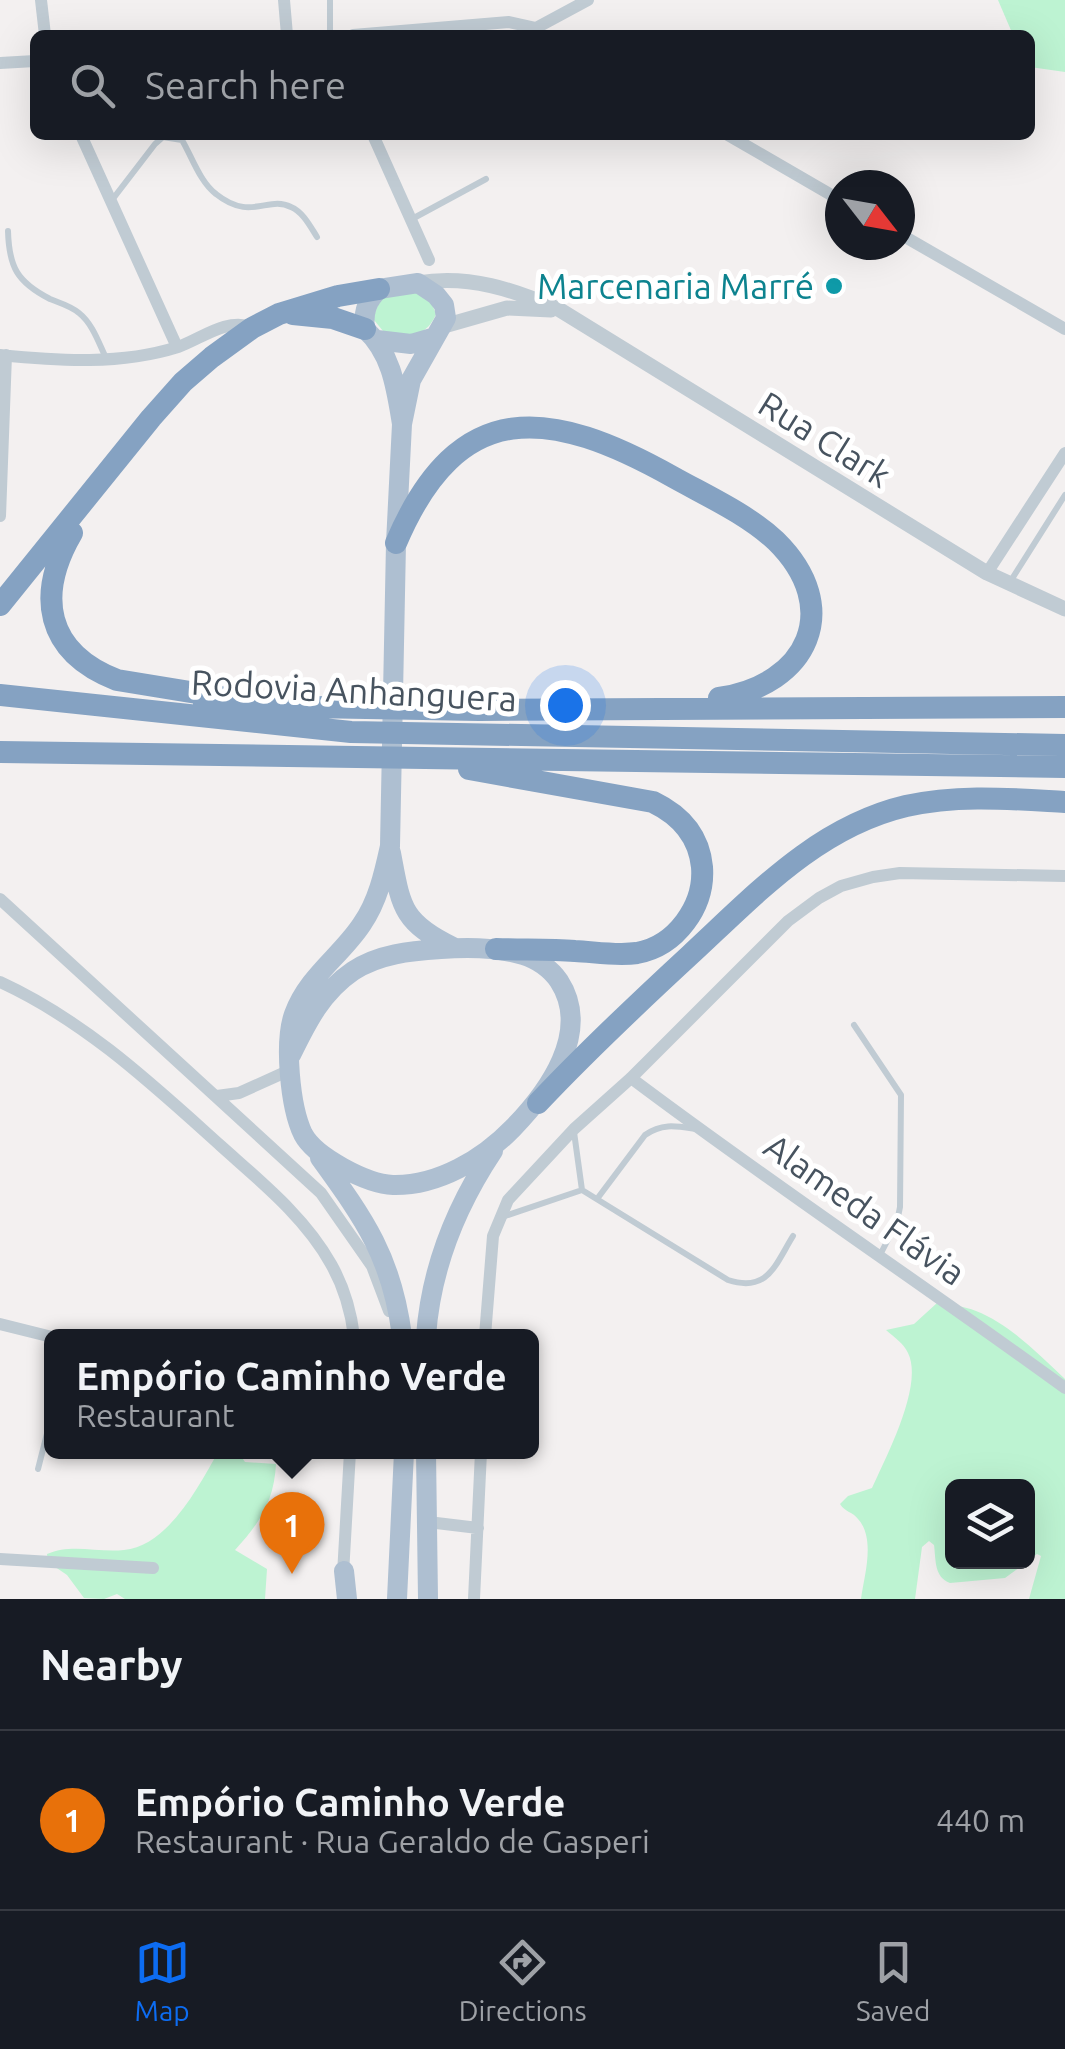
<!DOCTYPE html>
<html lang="en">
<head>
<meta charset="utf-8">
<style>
	:root { --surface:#171b24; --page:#242831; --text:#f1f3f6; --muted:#9ea1a6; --line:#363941; --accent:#0d6cf1 }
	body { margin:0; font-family:Ubuntu,sans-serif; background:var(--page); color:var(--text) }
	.controls { position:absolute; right:30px; bottom:30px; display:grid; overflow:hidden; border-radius:15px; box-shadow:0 10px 40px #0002 }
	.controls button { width:90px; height:90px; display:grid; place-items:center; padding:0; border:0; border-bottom:2px solid var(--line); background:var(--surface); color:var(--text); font:50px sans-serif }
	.compass { position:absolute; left:825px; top:170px; width:90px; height:90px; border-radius:50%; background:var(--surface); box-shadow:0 10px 40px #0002; rotate:121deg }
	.you { position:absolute; left:565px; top:705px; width:35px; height:35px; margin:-25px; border:8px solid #fff; border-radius:50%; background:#1a73e8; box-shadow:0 0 0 15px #1a73e833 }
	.badge { display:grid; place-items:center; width:65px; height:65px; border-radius:50%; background:var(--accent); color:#fff; font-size:32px; font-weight:700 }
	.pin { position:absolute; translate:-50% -82px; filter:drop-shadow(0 2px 5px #0008) }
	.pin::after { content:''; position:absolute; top:52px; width:35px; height:30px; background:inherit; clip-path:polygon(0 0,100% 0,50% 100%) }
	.popup { position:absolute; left:44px; top:1329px; width:495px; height:130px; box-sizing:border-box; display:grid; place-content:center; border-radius:15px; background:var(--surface); filter:drop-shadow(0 2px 8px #0005); font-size:32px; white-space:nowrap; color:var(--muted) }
	.popup b { font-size:38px; color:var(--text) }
	.popup::after { content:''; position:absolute; left:50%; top:100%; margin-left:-20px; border:20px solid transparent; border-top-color:var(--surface) }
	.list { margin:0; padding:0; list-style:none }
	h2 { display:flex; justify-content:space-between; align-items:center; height:130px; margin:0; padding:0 40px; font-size:42px }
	h2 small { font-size:32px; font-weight:400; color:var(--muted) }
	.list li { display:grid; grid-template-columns:65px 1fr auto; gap:30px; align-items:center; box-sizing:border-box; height:180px; padding:0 40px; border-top:2px solid var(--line) }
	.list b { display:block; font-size:38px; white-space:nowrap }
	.list p { margin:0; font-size:32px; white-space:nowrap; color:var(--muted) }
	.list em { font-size:32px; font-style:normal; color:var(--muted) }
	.icon { flex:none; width:55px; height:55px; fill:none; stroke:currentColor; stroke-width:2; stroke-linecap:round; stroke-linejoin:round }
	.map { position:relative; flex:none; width:1065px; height:1599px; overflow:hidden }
	.search { position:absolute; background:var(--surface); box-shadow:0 10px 40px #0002; left:30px; right:30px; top:30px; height:110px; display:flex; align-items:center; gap:25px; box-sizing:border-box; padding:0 35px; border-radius:15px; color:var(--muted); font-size:38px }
	.sheet { height:310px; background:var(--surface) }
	nav { display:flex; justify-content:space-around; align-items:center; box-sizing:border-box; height:140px; border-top:2px solid var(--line); background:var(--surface); font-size:28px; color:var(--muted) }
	nav a { display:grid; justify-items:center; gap:5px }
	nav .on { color:var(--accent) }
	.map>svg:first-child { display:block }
	.green { fill:#bdf3d2 }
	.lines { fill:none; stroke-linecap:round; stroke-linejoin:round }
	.service { stroke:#c0cbd3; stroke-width:6 }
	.minor { stroke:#c0cbd3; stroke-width:12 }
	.tertiary { stroke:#c0cbd3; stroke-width:15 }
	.primary { stroke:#aebfd1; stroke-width:20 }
	.motorway { stroke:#85a2c2; stroke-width:22 }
	.culture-dot { fill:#0f9aa8; stroke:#fff; stroke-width:4 }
	.labels { text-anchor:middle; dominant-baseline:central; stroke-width:10; stroke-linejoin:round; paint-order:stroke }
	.culture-label { font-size:35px; fill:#0d838f; stroke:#fff; text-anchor:end }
	.street-label { font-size:35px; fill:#47535f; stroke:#fff }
</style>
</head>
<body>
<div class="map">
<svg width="1065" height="1599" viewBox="0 0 1065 1599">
	<rect width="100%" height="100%" fill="#f3f0f0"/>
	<path class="green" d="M998,0H1065V72L1030,67V35H1013Z
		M406,288L429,297L436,314C425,340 407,336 383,331L374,320C376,300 387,293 406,288Z
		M937,1303C950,1305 964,1306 976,1311C1010,1324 1039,1355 1065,1379V1599H1029L1041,1556L1037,1554L1028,1561V1486H952V1562H1027L1005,1578L950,1583C934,1577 936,1560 934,1545L929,1541L922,1547L915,1599H861C864,1576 876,1539 858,1519C853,1512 845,1512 840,1504L848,1496L872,1488C886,1457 924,1385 908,1353C904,1344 894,1337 886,1330L914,1324Z
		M218,1452H238L245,1462L276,1464C274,1501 260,1523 235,1550L267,1569L265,1599H125L117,1594L104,1599L84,1598L67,1575L48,1562L47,1554C72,1543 98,1553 124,1550C168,1546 199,1486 218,1452Z"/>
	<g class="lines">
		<path class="service" d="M330,35V0
			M112,200L155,144L163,137L182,140C192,157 200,182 216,194C251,222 268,195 291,207C303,212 310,226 317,237
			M412,219L486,179
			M8,231C9,267 17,282 50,299C60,303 71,306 79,313C93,324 99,344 107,360
			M1010,582L1065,495
			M854,1025L901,1095L900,1207L897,1222L880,1255
			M574,1132L582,1190
			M597,1199L645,1135C662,1123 676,1126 696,1129
			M505,1216L582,1190L728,1280C768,1293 775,1265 793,1236
			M38,1469L52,1414"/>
		<path class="minor" d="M41,0L45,35
			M284,0L287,35
			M353,35L509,22L536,28L588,0
			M0,63L35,61
			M81,135L177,347
			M373,135L429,260
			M728,135L840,200
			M900,234L1065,329
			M0,355C59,361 121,365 178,347C201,339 226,318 251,327
			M0,516L6,355
			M987,573L1065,453
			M0,899L321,1193L372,1266L389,1311
			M0,982C85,1021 152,1084 221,1146C260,1181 305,1217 331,1264C343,1285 351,1312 354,1336
			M631,1078C773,1185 921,1283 1065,1388
			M217,1096L239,1093L290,1070
			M0,1324L52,1337
			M485,1336L493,1236L508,1200L574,1129L631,1078L788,921L819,898L841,886L873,877L900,873L1065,876
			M428,1522L478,1528
			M0,1559L153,1568
			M343,1574L350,1452
			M474,1599L481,1452"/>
		<path class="tertiary" d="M418,283C468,274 515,290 560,310L987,573L1065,609
			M444,326L507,308L551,310"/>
		<path class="primary" d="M377,340L411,344L435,337
			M391,853C401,906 401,922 453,947
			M291,1055C307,1022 322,992 353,971C379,954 410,951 441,949C468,947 497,947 523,955C537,959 551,969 559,981C592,1032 548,1092 513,1128C483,1159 438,1186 393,1185C367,1184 315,1157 303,1134C290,1107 284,1042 294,1014C308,976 341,956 362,924C378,901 384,873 390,846L396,543L402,424L411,380L446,318L444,305L436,295L418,283L379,289C367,301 363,311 365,329C392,354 396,388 402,424
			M320,1158C365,1220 392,1258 402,1336
			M426,1336C431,1268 455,1208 493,1151
			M426,1452L428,1599
			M344,1571L347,1599
			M397,1599L404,1452"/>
		<path class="motorway" d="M293,314L333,318L365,329
			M72,533C36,595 45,652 117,680L221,697
			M396,543C459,395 550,408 673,477C707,496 747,514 776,541C844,608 808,685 719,698
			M0,605L151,418L183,382L212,357L252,328L279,314L338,296L379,289
			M0,695L351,732L1065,745
			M204,705L479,710L1065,707
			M0,752L1065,767
			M469,769L653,802C680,815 699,836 702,867C705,906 676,946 637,953C617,956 595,952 575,951C549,949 522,950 496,949
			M538,1103C587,1051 638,1003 690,955C755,895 817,827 906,806C959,794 1012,799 1065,802"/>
	</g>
	<circle class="culture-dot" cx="834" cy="286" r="10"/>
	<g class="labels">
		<g class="culture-label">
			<text x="814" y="286">Marcenaria Marré</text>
		</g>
		<g class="street-label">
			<text transform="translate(825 439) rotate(32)">Rua Clark</text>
			<text transform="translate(354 690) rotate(3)">Rodovia Anhanguera</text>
			<text transform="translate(865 1209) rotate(35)">Alameda Flávia</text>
		</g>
	</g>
</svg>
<div class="controls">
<button><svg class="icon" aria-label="layers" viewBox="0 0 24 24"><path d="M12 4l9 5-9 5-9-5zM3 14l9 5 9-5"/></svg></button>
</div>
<svg class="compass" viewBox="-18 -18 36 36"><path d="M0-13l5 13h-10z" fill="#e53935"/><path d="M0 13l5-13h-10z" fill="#9ea1a6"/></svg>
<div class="you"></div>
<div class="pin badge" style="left:292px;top:1574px;background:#e8710a">1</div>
<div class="popup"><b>Empório Caminho Verde</b>Restaurant</div>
<div class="search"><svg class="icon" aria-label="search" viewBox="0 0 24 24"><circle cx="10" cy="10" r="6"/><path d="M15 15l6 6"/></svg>Search here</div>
</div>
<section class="sheet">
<h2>Nearby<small></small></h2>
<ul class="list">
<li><span class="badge" style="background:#e8710a">1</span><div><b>Empório Caminho Verde</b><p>Restaurant · Rua Geraldo de Gasperi</p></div><em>440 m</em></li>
</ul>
</section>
<nav>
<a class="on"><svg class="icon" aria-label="map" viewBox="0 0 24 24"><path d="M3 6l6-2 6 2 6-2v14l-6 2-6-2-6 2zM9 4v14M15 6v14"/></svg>Map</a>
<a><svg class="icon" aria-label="directions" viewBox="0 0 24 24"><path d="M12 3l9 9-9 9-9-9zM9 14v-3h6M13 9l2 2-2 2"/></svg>Directions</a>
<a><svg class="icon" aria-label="saved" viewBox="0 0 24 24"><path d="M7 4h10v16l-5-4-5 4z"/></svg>Saved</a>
</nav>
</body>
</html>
